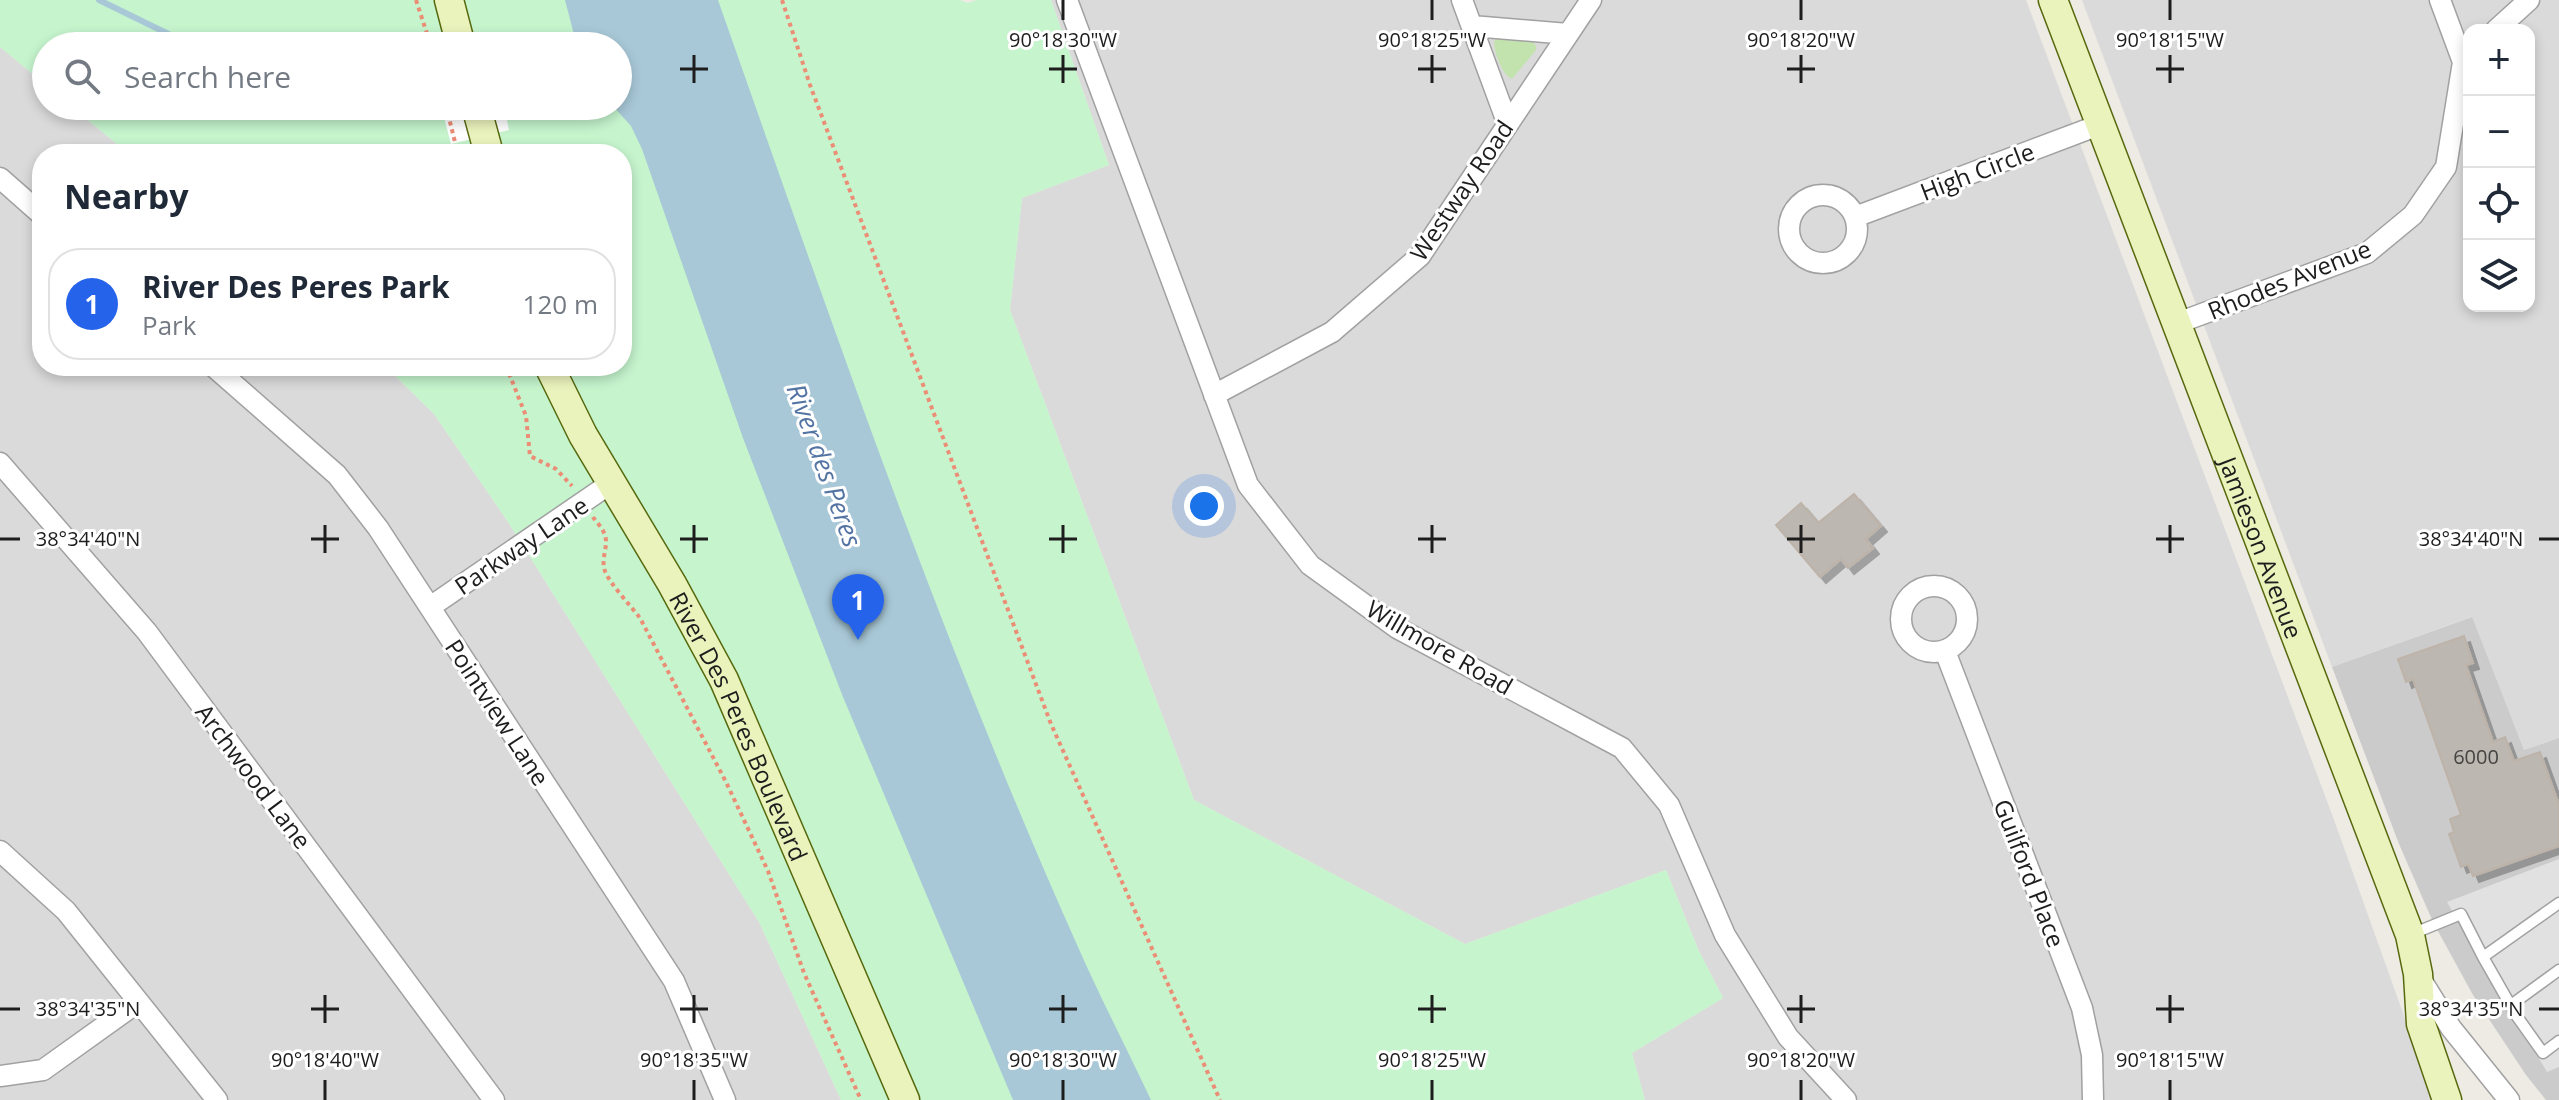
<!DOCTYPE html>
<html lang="en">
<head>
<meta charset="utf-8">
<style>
	:root { --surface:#fff; --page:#f6f6f7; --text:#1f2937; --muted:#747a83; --line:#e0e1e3; --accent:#2563eb }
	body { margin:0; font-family:"Open Sans",sans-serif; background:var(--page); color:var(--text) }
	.controls { position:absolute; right:24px; top:24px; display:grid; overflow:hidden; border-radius:16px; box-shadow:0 4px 12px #0003 }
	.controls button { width:72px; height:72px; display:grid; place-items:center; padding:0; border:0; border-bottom:2px solid var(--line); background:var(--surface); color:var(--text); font:40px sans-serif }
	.you { position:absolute; left:1204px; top:506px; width:28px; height:28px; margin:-20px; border:6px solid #fff; border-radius:50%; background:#1a73e8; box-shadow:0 0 0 12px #1a73e833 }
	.badge { display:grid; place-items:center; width:52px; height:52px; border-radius:50%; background:var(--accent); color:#fff; font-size:26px; font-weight:700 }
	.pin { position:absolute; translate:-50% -66px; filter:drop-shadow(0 2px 4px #0008) }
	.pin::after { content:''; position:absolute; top:42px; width:28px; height:24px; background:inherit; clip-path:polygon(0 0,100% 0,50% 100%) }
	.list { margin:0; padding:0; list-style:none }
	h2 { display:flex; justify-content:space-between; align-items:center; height:104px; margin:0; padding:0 32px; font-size:34px }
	h2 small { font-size:26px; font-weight:400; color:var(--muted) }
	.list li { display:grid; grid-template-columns:52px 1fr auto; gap:24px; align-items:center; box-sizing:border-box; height:112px; margin:0 16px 16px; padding:0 16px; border:2px solid var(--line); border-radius:32px }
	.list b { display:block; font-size:30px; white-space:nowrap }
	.list p { margin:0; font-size:26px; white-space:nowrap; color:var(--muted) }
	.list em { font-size:26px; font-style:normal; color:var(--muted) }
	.icon { flex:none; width:44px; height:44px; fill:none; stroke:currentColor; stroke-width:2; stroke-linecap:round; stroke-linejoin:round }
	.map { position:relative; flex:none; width:2559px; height:1100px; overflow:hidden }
	.search { position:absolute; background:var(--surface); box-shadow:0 4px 12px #0003; left:32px; top:32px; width:600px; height:88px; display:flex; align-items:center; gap:20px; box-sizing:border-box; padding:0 28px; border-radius:44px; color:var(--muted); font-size:30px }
	.panel { position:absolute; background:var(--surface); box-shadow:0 4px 12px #0003; left:32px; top:144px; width:600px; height:232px; border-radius:32px }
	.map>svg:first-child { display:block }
	.residential { fill:#dbdada; fill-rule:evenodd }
	.religious { fill:#cbcbcb }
	.grass { fill:#c3e3ae }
	.park { fill:#c5f4cd }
	.parking { fill:#e1e1e1 }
	.water { fill:#a8c8d7 }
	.pier { fill:#fff }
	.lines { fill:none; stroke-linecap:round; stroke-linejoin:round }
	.stream { stroke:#a8c8d7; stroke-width:6 }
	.building { fill:#bdb7b1; stroke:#bdb3a8; stroke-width:2; filter:url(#shadow) }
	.service-casing { stroke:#a1a1a1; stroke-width:13 }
	.minor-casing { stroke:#a1a1a1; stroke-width:23 }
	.secondary-casing { stroke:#57690f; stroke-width:31 }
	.path { stroke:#ec8d76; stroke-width:4; stroke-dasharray:4 4; stroke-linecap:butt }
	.service { stroke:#fff; stroke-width:10 }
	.minor { stroke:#fff; stroke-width:20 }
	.secondary { stroke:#ebf3bc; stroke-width:28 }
	.ticks { fill:none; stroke:#1d1d1d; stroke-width:3 }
	.labels { text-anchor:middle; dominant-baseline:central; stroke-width:6; stroke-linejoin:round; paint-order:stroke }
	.number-label { font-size:20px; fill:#454442 }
	.street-label { font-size:24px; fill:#1d1d1d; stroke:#fff }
	.water-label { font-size:26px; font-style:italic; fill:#5374a3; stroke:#fff }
	.ticks-label { font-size:20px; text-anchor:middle; fill:#1d1d1d; stroke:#fff; stroke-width:6; stroke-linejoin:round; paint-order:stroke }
</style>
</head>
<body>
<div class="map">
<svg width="2559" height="1100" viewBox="0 0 2559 1100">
	<defs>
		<filter id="shadow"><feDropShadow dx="6" dy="6" stdDeviation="0" flood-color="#0004"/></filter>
	</defs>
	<rect width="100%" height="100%" fill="#edebe4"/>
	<path class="residential" d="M1051,0H2026L2333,817L2434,1100H1645L1632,1053L1723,998L1698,949L1666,870L1465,944L1194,800L1010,310L1022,198L1109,165Z
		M2082,0H2559V738L2524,750L2471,617L2332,667ZM2469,30H2529V306H2469Z
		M0,47L46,85V106H71L129,154H42V366H385L434,414L508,522L759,922L841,1100H0Z"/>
	<path class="religious" d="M2472,617L2524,750L2559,738V1100H2546L2526,1075L2473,995L2433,922L2399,844L2332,667Z"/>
	<path class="grass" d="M1498,38L1531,40L1536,46V50L1512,79C1502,75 1494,52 1494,41Z"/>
	<path class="park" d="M0,0H960L967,3L977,0H1051L1109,165L1022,198L1010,310L1194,800L1465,944L1666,870L1698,949L1723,998L1632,1053L1645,1100H841L759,922L508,522L434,414L385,366H622V154H129L71,106H618V46H46V85L0,47Z"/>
	<path class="parking" d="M2559,859V1067L2547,1072L2447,902Z"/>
	<path class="water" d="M565,0H718C830,318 940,639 1078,947C1101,999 1127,1049 1151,1100H1013L843,697L743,438L642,149L631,126L613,106H618V46H577Z"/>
	<path class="pier" d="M441,106H504L509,130L451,144Z"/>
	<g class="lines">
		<path class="stream" d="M99,0L193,46
			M398,106H411"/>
	</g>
	<path class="building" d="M1854,494L1881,526L1866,539L1873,548L1848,568L1841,559L1820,577L1776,525L1801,503L1818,523Z
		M2464,636L2473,663L2466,665L2493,742L2505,737L2514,761L2540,752L2559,805V846L2473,876L2468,864L2461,867L2449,834L2454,832L2450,819L2461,815L2413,679L2406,682L2398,659Z"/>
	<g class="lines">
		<defs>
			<path id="service" d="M2559,903L2483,957L2516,1015L2543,1053L2559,1041
				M2412,934L2461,914L2483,957
				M2511,1005L2559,970"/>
			<path id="minor" d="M1067,0L1248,485L1310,565L1397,628L1622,748L1669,805L1725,935L1788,1037L1846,1100
				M1462,0L1507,122
				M2440,0L2463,62
				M1472,26L1568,34
				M2496,30L2529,0
				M0,178L42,215
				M1789 229a34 34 0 1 1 68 0a34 34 0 1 1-68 0Z
				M1855,217L2099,125
				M2175,324L2367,253L2413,215L2446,167L2463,62L2469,56
				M213,366L337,475L378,528L674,981L725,1100
				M1214,395L1332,332L1420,256L1591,0
				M0,463L147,632L494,1100
				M1901 619a33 33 0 1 1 66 0a33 33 0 1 1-66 0Z
				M430,607L611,483
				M1945,651L2082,1008L2092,1055L2093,1100
				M0,851L66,911L217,1100
				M2420,978L2451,1028L2509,1100
				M0,1076L43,1070L138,1002"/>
			<g id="secondary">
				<path d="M449,0L461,46"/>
				<path id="s1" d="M2053,0L2410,935L2418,974L2421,1024L2447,1100"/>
				<path d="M476,106L489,154"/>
				<path id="s2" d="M549,366L583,435L672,584L724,680L905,1100"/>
			</g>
		</defs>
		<use href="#service" class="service-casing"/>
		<use href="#minor" class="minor-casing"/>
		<use href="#secondary" class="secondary-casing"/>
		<path class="path" d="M416,0L431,46
			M782,0L810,85L1051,724L1220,1100
			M446,106L458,154
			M506,366L526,416L530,456L556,469L572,486
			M593,517C596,522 602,527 604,533C610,545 600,558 605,571C609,583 631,606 640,618L726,782L768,871L804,973L861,1100"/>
		<use href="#service" class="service"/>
		<use href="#minor" class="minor"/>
		<use href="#secondary" class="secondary"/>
	</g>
	<path class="ticks" d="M1063,0V20M1432,0V20M1801,0V20M2170,0V20M694,55V83M1063,55V83M1432,55V83M1801,55V83M2170,55V83M680,69H708M1049,69H1077M1418,69H1446M1787,69H1815M2156,69H2184M325,525V553M694,525V553M1063,525V553M1432,525V553M1801,525V553M2170,525V553M0,539H20M311,539H339M680,539H708M1049,539H1077M1418,539H1446M1787,539H1815M2156,539H2184M2539,539H2559M325,995V1023M694,995V1023M1063,995V1023M1432,995V1023M1801,995V1023M2170,995V1023M0,1009H20M311,1009H339M680,1009H708M1049,1009H1077M1418,1009H1446M1787,1009H1815M2156,1009H2184M2539,1009H2559M325,1080V1100M694,1080V1100M1063,1080V1100M1432,1080V1100M1801,1080V1100M2170,1080V1100"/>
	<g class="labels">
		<g class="number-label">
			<text x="2476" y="756">6000</text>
		</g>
		<g class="street-label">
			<text transform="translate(1977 171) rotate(-21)">High Circle</text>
			<text transform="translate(1461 190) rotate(-56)">Westway Road</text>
			<text transform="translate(2289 279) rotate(-22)">Rhodes Avenue</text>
			<text transform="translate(521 545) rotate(-34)">Parkway Lane</text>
			<text stroke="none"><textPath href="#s1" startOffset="586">Jamieson Avenue</textPath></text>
			<text transform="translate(1440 647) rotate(30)">Willmore Road</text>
			<text transform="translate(498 712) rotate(57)">Pointview Lane</text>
			<text stroke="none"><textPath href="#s2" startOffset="408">River Des Peres Boulevard</textPath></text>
			<text transform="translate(254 776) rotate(53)">Archwood Lane</text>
			<text transform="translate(2030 873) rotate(69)">Guilford Place</text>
		</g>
		<g class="water-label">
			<text transform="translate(825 465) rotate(70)">River des Peres</text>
		</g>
	</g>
	<g class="ticks-label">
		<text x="1063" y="47">90°18'30"W</text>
		<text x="1432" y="47">90°18'25"W</text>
		<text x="1801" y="47">90°18'20"W</text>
		<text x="2170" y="47">90°18'15"W</text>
		<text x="88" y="546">38°34'40"N</text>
		<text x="2471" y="546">38°34'40"N</text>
		<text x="88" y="1016">38°34'35"N</text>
		<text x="2471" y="1016">38°34'35"N</text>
		<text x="325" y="1067">90°18'40"W</text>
		<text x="694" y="1067">90°18'35"W</text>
		<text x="1063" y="1067">90°18'30"W</text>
		<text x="1432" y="1067">90°18'25"W</text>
		<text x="1801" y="1067">90°18'20"W</text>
		<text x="2170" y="1067">90°18'15"W</text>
	</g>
</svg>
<div class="controls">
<button>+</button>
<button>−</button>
<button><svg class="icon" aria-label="locate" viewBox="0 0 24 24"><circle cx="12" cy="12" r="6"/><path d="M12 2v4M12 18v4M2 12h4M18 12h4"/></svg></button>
<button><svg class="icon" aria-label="layers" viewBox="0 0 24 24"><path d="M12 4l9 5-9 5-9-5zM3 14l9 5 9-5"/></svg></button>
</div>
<div class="you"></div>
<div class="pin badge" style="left:858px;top:640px">1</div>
<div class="search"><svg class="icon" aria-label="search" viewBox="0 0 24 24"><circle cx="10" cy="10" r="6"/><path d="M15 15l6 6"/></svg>Search here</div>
<section class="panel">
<h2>Nearby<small></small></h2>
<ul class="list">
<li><span class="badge">1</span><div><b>River Des Peres Park</b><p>Park</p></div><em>120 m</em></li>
</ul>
</section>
</div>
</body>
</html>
